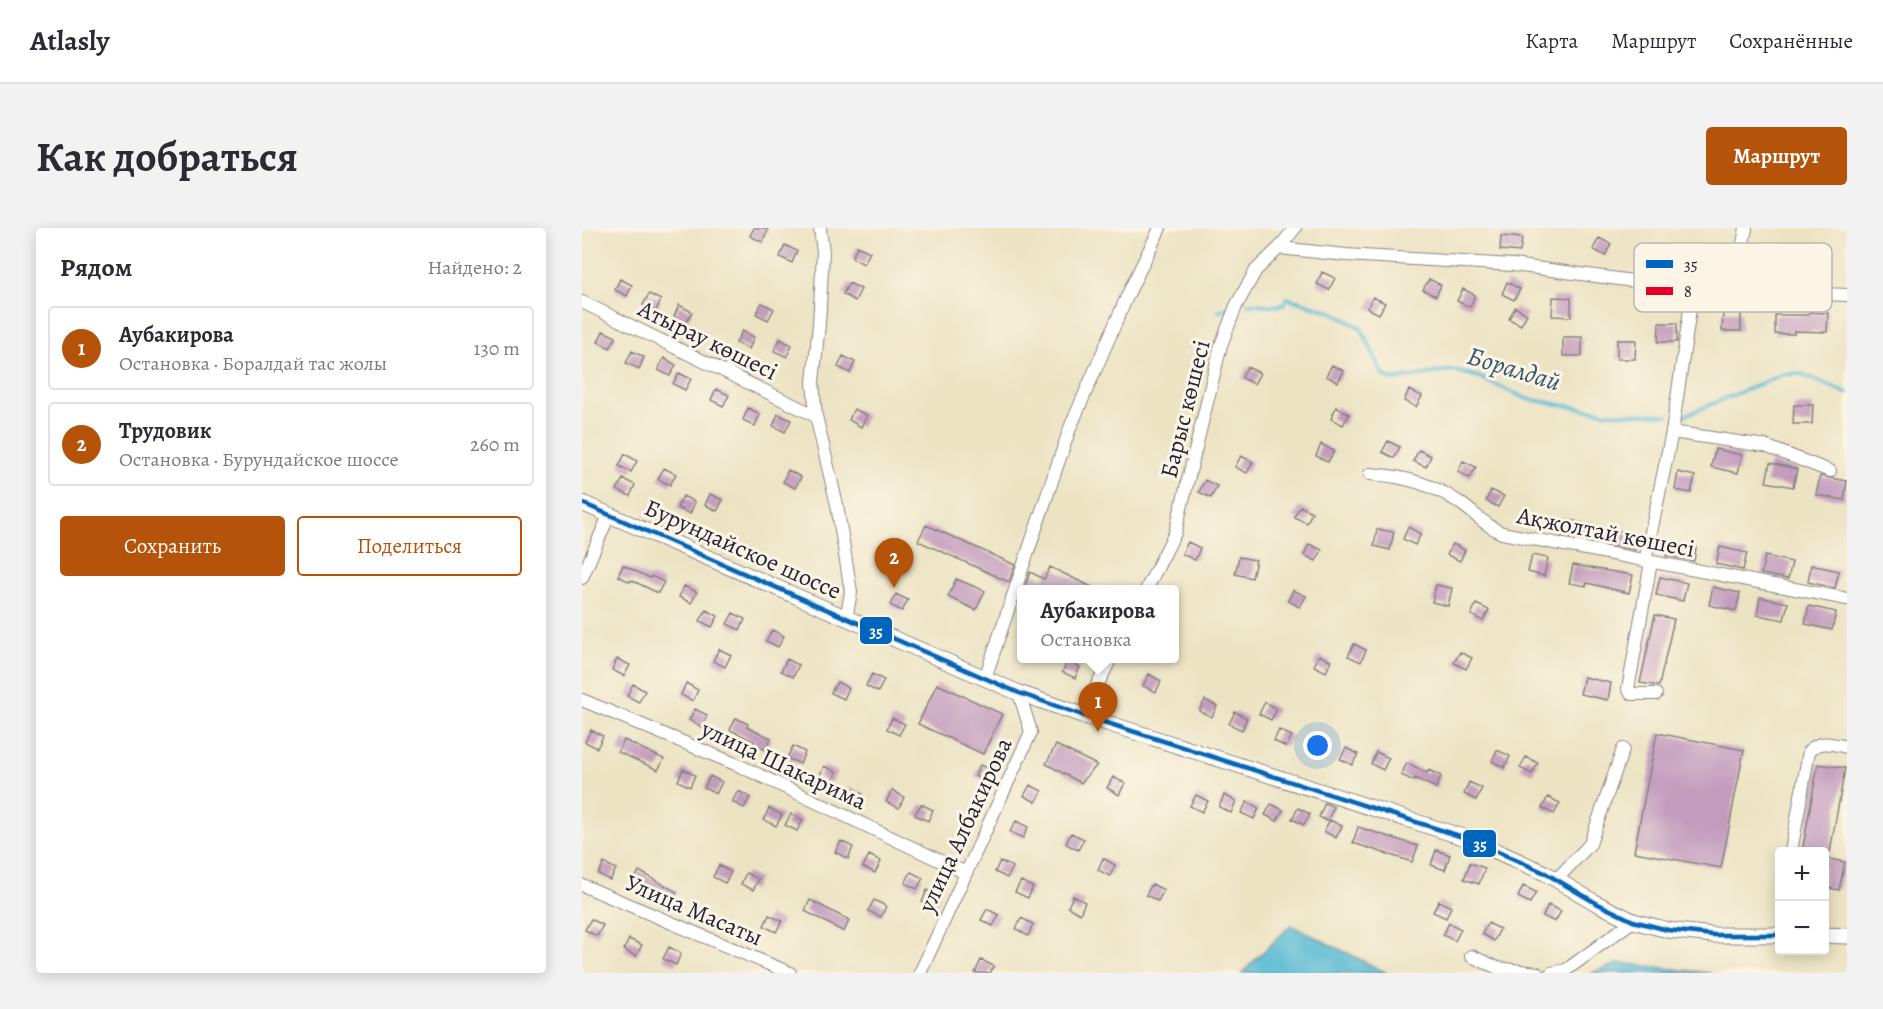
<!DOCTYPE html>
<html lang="ru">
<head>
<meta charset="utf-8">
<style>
	:root { --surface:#fff; --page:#f2f2f3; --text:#2b2b33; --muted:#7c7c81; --line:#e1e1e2; --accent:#b45309 }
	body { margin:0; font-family:Alegreya,serif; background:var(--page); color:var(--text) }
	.controls { position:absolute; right:18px; bottom:18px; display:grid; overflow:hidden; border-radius:6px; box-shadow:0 3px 15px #0003 }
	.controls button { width:54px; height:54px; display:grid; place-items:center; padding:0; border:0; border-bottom:2px solid var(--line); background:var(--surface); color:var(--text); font:30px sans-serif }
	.you { position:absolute; left:736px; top:518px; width:21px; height:21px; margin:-15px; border:4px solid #fff; border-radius:50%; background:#1a73e8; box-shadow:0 0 0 9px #1a73e833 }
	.badge { display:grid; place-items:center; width:39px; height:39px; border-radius:50%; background:var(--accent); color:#fff; font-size:20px; font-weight:700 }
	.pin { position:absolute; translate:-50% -50px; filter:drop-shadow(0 2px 3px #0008) }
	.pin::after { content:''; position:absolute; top:32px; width:21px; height:18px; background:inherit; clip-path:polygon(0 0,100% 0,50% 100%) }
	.popup { position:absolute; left:435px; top:357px; width:162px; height:78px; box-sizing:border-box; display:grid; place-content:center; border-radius:6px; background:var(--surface); filter:drop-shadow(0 2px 4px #0005); font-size:20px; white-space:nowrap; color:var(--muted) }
	.popup b { font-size:22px; color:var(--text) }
	.popup::after { content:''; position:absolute; left:50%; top:100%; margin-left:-12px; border:12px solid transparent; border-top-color:var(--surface) }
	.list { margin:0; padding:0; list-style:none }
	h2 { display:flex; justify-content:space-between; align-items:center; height:78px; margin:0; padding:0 24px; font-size:26px }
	h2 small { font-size:20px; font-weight:400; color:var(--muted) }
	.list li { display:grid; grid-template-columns:39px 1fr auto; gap:18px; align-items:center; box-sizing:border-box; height:84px; margin:0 12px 12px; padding:0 12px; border:2px solid var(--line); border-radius:6px }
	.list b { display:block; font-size:22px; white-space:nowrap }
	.list p { margin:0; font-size:20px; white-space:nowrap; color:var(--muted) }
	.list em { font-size:20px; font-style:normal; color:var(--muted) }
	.actions { display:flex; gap:12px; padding:18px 24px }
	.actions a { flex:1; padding:14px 0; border:2px solid var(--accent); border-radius:6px; text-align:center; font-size:21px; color:var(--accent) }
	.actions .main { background:var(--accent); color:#fff }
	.map { position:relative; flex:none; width:1265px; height:745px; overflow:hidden; border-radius:6px }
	header { display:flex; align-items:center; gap:36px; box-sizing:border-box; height:84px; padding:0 30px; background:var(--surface); border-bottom:2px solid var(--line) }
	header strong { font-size:28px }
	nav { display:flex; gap:33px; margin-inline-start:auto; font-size:21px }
	.intro { display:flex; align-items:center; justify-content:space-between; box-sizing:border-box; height:144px; padding:0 36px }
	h1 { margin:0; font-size:42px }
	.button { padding:15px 27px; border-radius:6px; background:var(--accent); color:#fff; font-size:21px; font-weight:700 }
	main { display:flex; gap:36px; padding:0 36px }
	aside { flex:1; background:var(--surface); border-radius:6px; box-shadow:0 3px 15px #0003 }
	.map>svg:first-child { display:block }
	.water { fill:#55b9d4; stroke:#3c6e88; stroke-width:1.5 }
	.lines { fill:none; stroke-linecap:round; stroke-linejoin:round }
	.stream { stroke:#55b9d4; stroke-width:4 }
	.building { fill:#c29bbe }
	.minor-casing { stroke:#87827f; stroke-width:14 }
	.major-casing { stroke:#87827f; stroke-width:17 }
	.minor { stroke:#fff; stroke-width:12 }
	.major { stroke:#fff; stroke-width:15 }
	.bus-1-casing { stroke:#fcf5e5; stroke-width:9 }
	.bus-1 { stroke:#0065bd; stroke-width:4.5 }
	.labels { text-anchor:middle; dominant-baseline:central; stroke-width:6; stroke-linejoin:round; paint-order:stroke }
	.street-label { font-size:24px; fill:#22223b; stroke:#fcf5e5 }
	.water-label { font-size:26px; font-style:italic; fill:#345771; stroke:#fcf5e5 }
	.key { fill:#fcf5e5; stroke:#bbb6b2; stroke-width:1.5 }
	.key-label { font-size:16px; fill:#22223b }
	.line-badge { stroke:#fcf5e5; stroke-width:2 }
	.badge-label { font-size:16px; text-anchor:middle; font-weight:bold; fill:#fff }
</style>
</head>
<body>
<header>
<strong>Atlasly</strong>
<nav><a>Карта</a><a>Маршрут</a><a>Сохранённые</a></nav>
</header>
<div class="intro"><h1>Как добраться</h1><a class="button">Маршрут</a></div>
<main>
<aside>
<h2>Рядом<small>Найдено: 2</small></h2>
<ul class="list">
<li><span class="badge">1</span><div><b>Аубакирова</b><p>Остановка · Боралдай тас жолы</p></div><em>130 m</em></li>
<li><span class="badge">2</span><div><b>Трудовик</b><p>Остановка · Бурундайское шоссе</p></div><em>260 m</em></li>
</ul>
<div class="actions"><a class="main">Сохранить</a><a>Поделиться</a></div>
</aside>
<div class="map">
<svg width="1265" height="745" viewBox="0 0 1265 745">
	<rect width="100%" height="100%" fill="#fcf5e5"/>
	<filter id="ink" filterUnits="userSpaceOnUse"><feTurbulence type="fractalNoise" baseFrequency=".0167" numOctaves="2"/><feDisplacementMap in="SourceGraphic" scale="12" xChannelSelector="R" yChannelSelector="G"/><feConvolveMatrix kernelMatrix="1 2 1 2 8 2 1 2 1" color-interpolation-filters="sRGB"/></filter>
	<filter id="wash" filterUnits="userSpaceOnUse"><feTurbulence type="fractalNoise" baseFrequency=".008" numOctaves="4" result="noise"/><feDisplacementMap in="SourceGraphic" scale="24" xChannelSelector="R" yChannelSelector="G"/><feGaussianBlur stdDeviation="1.35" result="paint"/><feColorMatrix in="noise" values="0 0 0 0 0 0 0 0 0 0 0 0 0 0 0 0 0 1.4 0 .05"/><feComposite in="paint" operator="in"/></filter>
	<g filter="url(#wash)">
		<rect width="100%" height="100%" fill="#ece3c3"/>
		<path class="water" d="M709,697L805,745H660Z
			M1038,735L1129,745H1009Z"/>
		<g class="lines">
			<path class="stream" d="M666,76C678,74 689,80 701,77L705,70L748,83L779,100L801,147L811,152L870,142L897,149L945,171L1027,185L1086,187
				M637,83L648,80
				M1099,189L1202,146H1219L1265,165"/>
		</g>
		<g id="blocks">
			<path class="building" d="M172,0H181L186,2L180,14L168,8Z
				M919,8L940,10L938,24L918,22Z
				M1017,10L1029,16L1023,28L1011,21Z
				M203,17L215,23L210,35L198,29Z
				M1068,17L1086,18V37H1067Z
				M275,18L288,24L282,36L270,30Z
				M1109,19H1127V38H1108Z
				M1197,29H1231V46H1197Z
				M740,44L753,50L747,62L735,56Z
				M38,51L50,57L45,68L33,62Z
				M847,51L859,57L854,68L841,62Z
				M925,54L938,61L932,72L920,66Z
				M267,55L279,61L273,73L261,66Z
				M881,61L893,67L888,79L875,73Z
				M67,66L79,72L74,83L61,77Z
				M791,69L803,75L797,86L785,80Z
				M971,69L989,70V89L970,88Z
				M180,75L192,81L186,92L174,86Z
				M97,77L110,84L104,95L92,89Z
				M933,79L945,86L939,97L927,91Z
				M1141,84H1159V103H1140Z
				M1227,84L1246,85L1245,104L1212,103V106H1193V87H1227Z
				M1077,95H1095V114H1076Z
				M21,103L34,109L28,120L16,114Z
				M160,103L172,109L167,121L154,115Z
				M981,109H1000V128H981Z
				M198,111L210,117L205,129L192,123Z
				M1035,112H1054L1053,131H1035Z
				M50,123L62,129L57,141L44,135Z
				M261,128L273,134L268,145L256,139Z
				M82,130L94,137L88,148L76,142Z
				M750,137L762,143L756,154L744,148Z
				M665,139L678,145L672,156L660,150Z
				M97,145L109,151L103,162L91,156Z
				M134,161L147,167L141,178L129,172Z
				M827,162L840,168L834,179L822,173Z
				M1212,177H1231L1230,196H1211Z
				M754,179L767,186L761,197L749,191Z
				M166,180L178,186L173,198L161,192Z
				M272,181L285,187L279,199L267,192Z
				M196,186L209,192L203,204L191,198Z
				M806,213L818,219L812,230L800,224Z
				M739,216L752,223L746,234L734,228Z
				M1133,221L1160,227L1156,245L1129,239Z
				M837,222L849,228L844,239L831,233Z
				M43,226L55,233L49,244L37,238Z
				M659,228L671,234L665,245L653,239Z
				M881,233L894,239L888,250L876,244Z
				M1188,235L1215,241L1211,259L1184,254Z
				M82,240L94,246L88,257L76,251Z
				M206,242L219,249L213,260L201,254Z
				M1096,244L1113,248L1109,265L1093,262Z
				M1238,248L1265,253L1262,272L1234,267Z
				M41,251L53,257L48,268L35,262Z
				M623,252L635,258L629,270L617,264Z
				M909,262L922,268L916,279L904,273Z
				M128,266L141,272L135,283L123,277Z
				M101,268L113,274L108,286L95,280Z
				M718,278L730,284L725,295L712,289Z
				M982,291L1010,297L1006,313L979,308Z
				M344,297L433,337L427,354L336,313Z
				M826,299L839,306L833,317L821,311Z
				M795,301L812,304L808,322L792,318Z
				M1030,301L1057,307L1053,322L1026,317Z
				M606,314L618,320L613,332L600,326Z
				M1087,314L1114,320L1112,333L1084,328Z
				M727,316L740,322L734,333L722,327Z
				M871,316L883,322L878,333L865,327Z
				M1138,319L1165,325L1161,342L1134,336Z
				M950,327L966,330L962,348L946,344Z
				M1183,328L1210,334L1206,351L1179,346Z
				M657,329L674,332L670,350L653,346Z
				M41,337L68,350L69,348L82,354L76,365L49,352L48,354L36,348Z
				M991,337L1051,347L1047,365L1005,355L1004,358L987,355Z
				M1229,337L1257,343L1253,360L1226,354Z
				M468,339L516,362L442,361L448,344L462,351Z
				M1078,349L1105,355L1101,373L1074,367Z
				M374,351L403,363L394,382L366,369Z
				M854,357L870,360L866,378L850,374Z
				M102,358L115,364L109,375L97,369Z
				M1131,359L1158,365L1154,383L1127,377Z
				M711,362L724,368L718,379L706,373Z
				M314,366L326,372L320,383L308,377Z
				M1178,369L1206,375L1202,392L1175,387Z
				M894,376L907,382L901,393L889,387Z
				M1227,378L1254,384L1250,402L1223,396Z
				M124,382L136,388L130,399L118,393Z
				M151,385L163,391L158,402L145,396Z
				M1073,387L1092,391L1077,458L1058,455Z
				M190,402L202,408L196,419L184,413Z
				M772,416L784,422L779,434L766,428Z
				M137,421L149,427L143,439L131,433Z
				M878,424L890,430L884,441L872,435Z
				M737,427L749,433L744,444L732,438Z
				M35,431L48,437L42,448L30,442Z
				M205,431L217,437L211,449L199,443Z
				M486,433L498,439L493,450L480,444Z
				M290,446L302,452L296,464L284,458Z
				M567,446L579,453L574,464L561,458Z
				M1002,449L1029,455L1026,472L998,466Z
				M255,454L267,460L262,471L249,465Z
				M104,455L116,462L111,473L99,467Z
				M51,456L63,463L57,474L45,468Z
				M355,456L420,486L401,526L336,496Z
				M623,472L635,478L630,489L617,483Z
				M683,474L695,481L689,492L677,486Z
				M113,481L125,487L120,499L107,492Z
				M653,484L665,490L660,502L647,496Z
				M154,490L166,496L165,499L189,510L184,522L171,515L172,513L148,502Z
				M310,490L323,496L317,507L305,501Z
				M9,502L21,508L15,520L3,514Z
				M697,502L710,508L704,519L692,513Z
				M1075,505L1162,522L1139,640L1052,624Z
				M732,509L745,515L739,526L727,520Z
				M42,512L82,531L76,542L36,524Z
				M474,517L515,537L499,555L464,536Z
				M211,518L223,524L218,536L205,530Z
				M764,520L776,526L770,537L758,531Z
				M915,522L928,528L922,540L910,533Z
				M794,524L807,530L801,542L789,536Z
				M944,529L956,535L950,546L938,540Z
				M825,535L845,545L847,542L859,548L854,560L833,550L832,553L819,547Z
				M1236,536L1263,540L1248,624H1220Z
				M398,537L411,543L405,554L393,548Z
				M242,538L255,544L249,555L237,549Z
				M101,541L113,547L108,559L96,553Z
				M128,548L140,554L134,566L122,560Z
				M531,549L543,555L537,567L525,560Z
				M887,554L900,560L894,572L882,566Z
				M448,557L460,563L454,574L442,568Z
				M268,560L281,566L275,577L263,571Z
				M310,562L322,569L317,580L304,574Z
				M156,563L168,569L162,580L150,574Z
				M614,567L626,573L620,584L608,578Z
				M642,567L654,573L649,585L637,579Z
				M966,569L978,575L972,586L960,580Z
				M665,574L677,580L672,591L659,585Z
				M743,575L752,579L745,593L737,589Z
				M339,576L351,582L346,593L333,587Z
				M689,576L701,582L695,593L683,587Z
				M187,580L200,587L194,598L182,592Z
				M716,580L728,586L722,597L710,591Z
				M209,586L221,592L215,603L203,597Z
				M748,592L760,598L754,610L742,603Z
				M434,593L446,599L441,610L428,604Z
				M776,599L836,618L830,634L771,615Z
				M489,605L502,611L496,622L484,616Z
				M259,613L271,619L266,631L253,624Z
				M854,622L868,627L863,642L849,637Z
				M287,627L299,633L293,645L281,639Z
				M521,630L533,637L528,648L516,642Z
				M1242,630L1263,634L1257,662L1242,659Z
				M418,633L431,639L425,650L413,644Z
				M22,635L34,641L28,652L16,646Z
				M888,635L903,640L897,656L882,651Z
				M137,637L149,644L143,655L131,649Z
				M57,643L95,664L89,676L51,655Z
				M329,644L341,650L335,661L323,655Z
				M164,645L177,651L171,662L159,656Z
				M439,653L451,659L446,670L433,664Z
				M570,656L582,662L576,673L564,667Z
				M941,658L954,664L948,675L936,669Z
				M345,662L358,668L352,680L340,674Z
				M491,668L503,674L498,686L486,679Z
				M228,672L267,692L262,704L223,683Z
				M292,672L304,678L299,689L286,683Z
				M857,673L869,679L864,690L851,684Z
				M966,677L979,683L973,694L961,688Z
				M405,681L417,687L411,698L399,692Z
				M187,687L200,693L194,704L182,698Z
				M439,690L451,696L446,708L434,701Z
				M9,691L21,697L15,708L3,702Z
				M867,695L879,701L873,713L861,707Z
				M906,695L918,701L912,713L900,706Z
				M47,711L60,717L54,728L42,722Z
				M87,719L99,725L94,737L81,731Z
				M399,732L412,738L408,745H393Z"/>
		</g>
	</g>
	<g filter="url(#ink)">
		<use href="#blocks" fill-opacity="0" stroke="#87827f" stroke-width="1.5"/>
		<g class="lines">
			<defs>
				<path id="minor" d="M238,0L241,24L237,96L231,154L234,188L255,277L269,364L264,391
					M697,20L764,27L931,37L1111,61L1153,57L1195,64L1265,67
					M1153,57L1164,0
					M0,74L234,188
					M1090,204L1183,218L1248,243
					M788,246C819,248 849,255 875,273C891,283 903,298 920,305L1265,371
					M1063,333L1090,204L1111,61
					M1069,334L1046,461L1050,466H1074
					M0,350L27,287
					M564,362L593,305L639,117L654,78L674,42L697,20L713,0
					M403,450L488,200L547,64L578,0
					M0,472L158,538L384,645
					M500,487L529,430
					M1209,624L1227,523C1238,511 1251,516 1265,519
					M974,652L1008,616L1041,521
					M0,657L208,745
					M889,728L916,740L955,745
					M338,745L449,504L437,465
					M969,745L984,742L1051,693"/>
				<path id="major" d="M0,275L437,465L500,487L887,611L963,645L1014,675L1051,693L1086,702L1131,707H1198
					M1242,707L1265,708"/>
			</defs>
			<use href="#minor" class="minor-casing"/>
			<use href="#major" class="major-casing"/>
			<use href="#minor" class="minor"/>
			<use href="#major" class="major"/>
			<defs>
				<path id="bus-1" d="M0,275L437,465L500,487L887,611L963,645L1014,675L1051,693L1086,702L1131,707H1198"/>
			</defs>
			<use href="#bus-1" class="bus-1-casing"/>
			<use href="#bus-1" class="bus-1"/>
		</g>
	</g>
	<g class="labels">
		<g class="street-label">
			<text transform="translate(126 112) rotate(26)">Атырау көшесі</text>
			<text transform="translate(603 181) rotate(-76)">Барыс көшесі</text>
			<text transform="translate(1024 304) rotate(11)">Ақжолтай көшесі</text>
			<text transform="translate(161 321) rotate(24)">Бурундайское шоссе</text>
			<text transform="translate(202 537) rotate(25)">улица Шакарима</text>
			<text transform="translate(383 597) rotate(-65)">улица Албакирова</text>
			<text transform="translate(112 682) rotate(23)">Улица Масаты</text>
		</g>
		<g class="water-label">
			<text transform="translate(932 141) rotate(17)">Боралдай</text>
		</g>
	</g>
	<rect x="1052" y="15" width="198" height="69" rx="9" class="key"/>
	<rect x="1064" y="32" width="27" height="8" fill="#0065bd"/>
	<rect x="1064" y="59" width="27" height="8" fill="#e4002b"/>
	<g class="key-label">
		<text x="1102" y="42">35</text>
		<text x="1102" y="69">8</text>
	</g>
	<g class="line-badge">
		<rect x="277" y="388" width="34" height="29" rx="6" fill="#0065bd"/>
		<rect x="880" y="601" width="35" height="29" rx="6" fill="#0065bd"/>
	</g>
	<g class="badge-label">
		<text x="294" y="409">35</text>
		<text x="898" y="622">35</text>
	</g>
</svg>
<div class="controls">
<button>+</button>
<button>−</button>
</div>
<div class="you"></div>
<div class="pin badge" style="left:516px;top:504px">1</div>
<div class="popup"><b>Аубакирова</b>Остановка</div>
<div class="pin badge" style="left:312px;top:360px">2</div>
</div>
</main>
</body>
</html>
